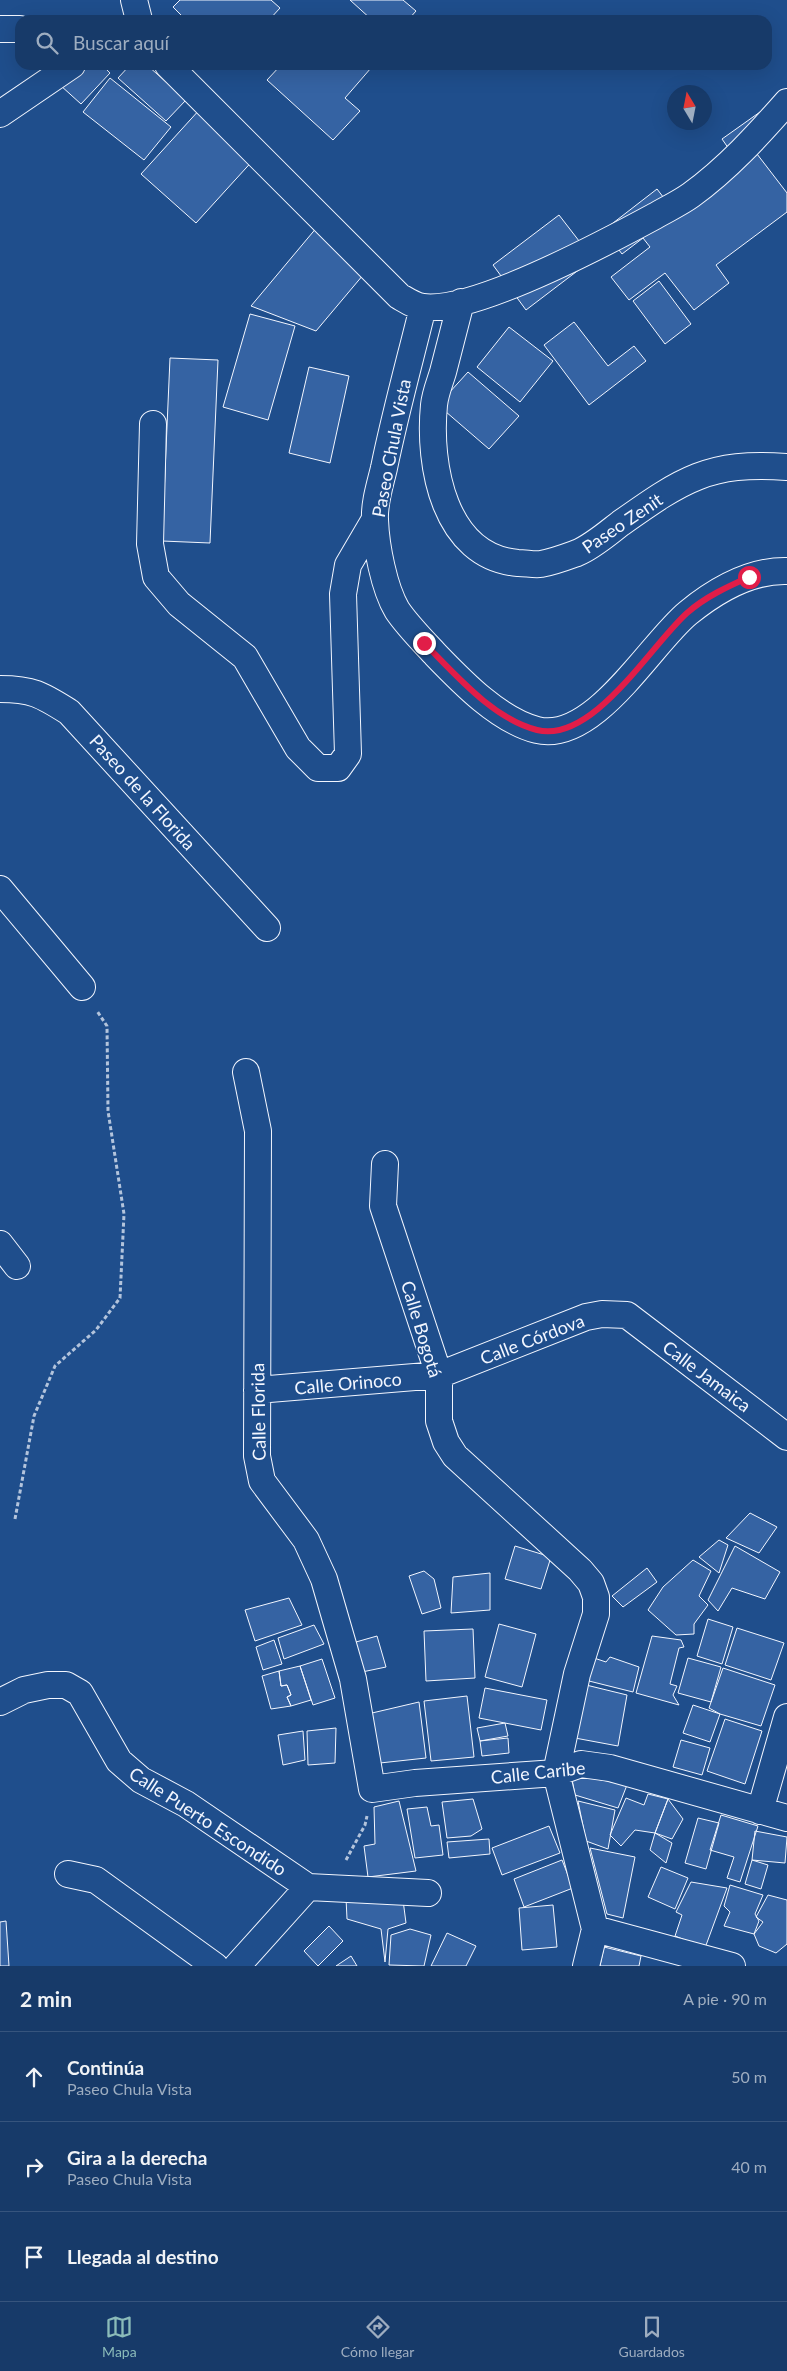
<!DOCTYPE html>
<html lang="es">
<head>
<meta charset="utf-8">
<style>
	:root { --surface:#173a69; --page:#20416f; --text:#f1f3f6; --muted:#9eadc0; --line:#36547d; --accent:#8bbbb9 }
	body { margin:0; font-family:Lato,sans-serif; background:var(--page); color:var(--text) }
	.compass { position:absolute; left:667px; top:85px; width:45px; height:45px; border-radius:50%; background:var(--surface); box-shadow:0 5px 20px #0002; rotate:350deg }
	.stop { position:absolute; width:15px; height:15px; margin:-11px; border:4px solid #e11d48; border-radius:50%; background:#fff }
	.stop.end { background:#e11d48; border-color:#fff; box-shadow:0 1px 5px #0008 }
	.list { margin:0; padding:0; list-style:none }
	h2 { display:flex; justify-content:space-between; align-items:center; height:65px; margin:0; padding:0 20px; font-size:21px }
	h2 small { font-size:16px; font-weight:400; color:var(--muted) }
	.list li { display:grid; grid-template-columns:32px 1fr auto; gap:15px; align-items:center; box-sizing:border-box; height:90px; padding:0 20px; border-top:1px solid var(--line) }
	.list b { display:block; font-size:19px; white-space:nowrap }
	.list p { margin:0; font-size:16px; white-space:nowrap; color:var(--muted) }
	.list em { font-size:16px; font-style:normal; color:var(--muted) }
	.icon { flex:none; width:28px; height:28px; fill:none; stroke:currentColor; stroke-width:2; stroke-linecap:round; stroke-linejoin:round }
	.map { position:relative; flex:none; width:787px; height:1966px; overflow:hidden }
	.search { position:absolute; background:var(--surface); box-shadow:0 5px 20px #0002; left:15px; right:15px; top:15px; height:55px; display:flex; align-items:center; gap:12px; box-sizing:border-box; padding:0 18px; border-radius:15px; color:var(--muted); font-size:19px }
	.sheet { height:335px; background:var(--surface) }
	nav { display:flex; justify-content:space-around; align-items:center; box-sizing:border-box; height:70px; border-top:1px solid var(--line); background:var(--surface); font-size:14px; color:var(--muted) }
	nav a { display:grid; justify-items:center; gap:2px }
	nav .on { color:var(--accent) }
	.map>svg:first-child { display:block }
	.building { fill:#3563a3; stroke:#f2f6ff }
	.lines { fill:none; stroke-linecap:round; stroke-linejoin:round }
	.minor-casing { stroke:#f2f6ff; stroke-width:28 }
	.path { stroke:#b3c4dc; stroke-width:3; stroke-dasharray:4 2.5; stroke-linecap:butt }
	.minor { stroke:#1f4e8c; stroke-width:26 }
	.route { stroke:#e11d48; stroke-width:6 }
	.labels { text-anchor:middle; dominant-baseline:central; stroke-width:4; stroke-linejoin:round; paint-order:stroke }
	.street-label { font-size:18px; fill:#f2f6ff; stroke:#1f4e8c }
</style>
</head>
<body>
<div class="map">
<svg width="787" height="1966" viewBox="0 0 787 1966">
	<rect width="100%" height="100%" fill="#1f4e8c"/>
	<path class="building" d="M180,0H271L280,8L269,20H186L173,7Z
		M350,0H403L416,11L408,20H372Z
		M79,65H102L110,73L81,104L60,85Z
		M130,65H147L186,100L166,121L118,78Z
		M281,65H368L371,68L345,98L360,111L333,140L267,80Z
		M110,78L171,127L144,160L83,112Z
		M201,108L256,157L196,223L141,174Z
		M760,112L776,134L738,162L722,139Z
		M757,154L787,193V212L716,265L729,283L694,310L665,273L629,300L611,277L650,247L643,238L622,254L604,230L657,189L677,215Z
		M559,215L593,259L526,310L493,265Z
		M323,220L374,262L316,331L251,306Z
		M659,281L691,324L665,344L633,301Z
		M250,314L295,326L268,420L223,407Z
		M574,322L608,366L634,346L646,361L589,405L544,345Z
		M509,327L553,361L520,402L477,367Z
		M170,358L218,360L210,543L162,541Z
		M309,367L349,376L330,463L289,453Z
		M468,372L519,416L489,449L438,405Z
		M750,1513L777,1527L759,1553L726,1538Z
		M719,1540L728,1545L719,1573L699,1557Z
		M515,1546L551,1557L541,1589L505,1579Z
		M735,1546L780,1572L765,1599L732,1588L718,1611L708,1600Z
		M693,1560L711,1571L699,1596L708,1605L694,1624V1634L676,1635L648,1610L663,1587Z
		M647,1568L657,1582L623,1607L612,1596Z
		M424,1571L434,1579L441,1608L422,1614L409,1576Z
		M490,1573V1610L451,1613L453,1577Z
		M289,1598L302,1625L255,1641L245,1610Z
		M708,1619L733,1627L722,1664L697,1656Z
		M499,1624L536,1634L522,1687L485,1677Z
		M314,1625L324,1644L284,1659L278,1638Z
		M737,1628L784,1643L771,1680L725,1665Z
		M473,1629L475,1678L426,1681L424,1631Z
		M377,1636L386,1667L362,1672L356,1642Z
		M652,1636L681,1640L684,1647L679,1648L670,1684L677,1686L673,1695L679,1705L636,1693Z
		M274,1640L282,1664L263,1670L256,1647Z
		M591,1657L606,1662L610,1657L639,1667L633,1692L585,1680Z
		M688,1658L721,1667L711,1702L678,1693Z
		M322,1659L335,1698L313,1705L300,1666Z
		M300,1666L311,1700L291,1706L287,1697L291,1695L287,1685L281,1686L279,1671Z
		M723,1668L775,1685L761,1726L720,1714L709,1708Z
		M279,1671L281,1686L287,1685L291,1695L287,1697L291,1706L271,1709L262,1676Z
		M582,1684L627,1695L618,1746L575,1738Z
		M485,1688L547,1700L541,1730L479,1718Z
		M467,1696L474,1757L431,1761L424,1701Z
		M419,1702L426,1758L380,1763L372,1713Z
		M693,1705L720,1714L710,1742L683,1733Z
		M725,1719L762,1731L745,1784L707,1771Z
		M505,1723L508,1736L480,1741L477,1728Z
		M336,1728L335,1763L308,1765L307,1731Z
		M303,1731L305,1760L283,1765L278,1735Z
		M508,1738L509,1753L482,1756L480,1741Z
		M681,1740L710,1748L702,1775L673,1767Z
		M571,1774L627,1785L618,1808L575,1795Z
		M648,1794L668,1799L655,1833L635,1830L621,1846L610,1835L626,1798L644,1805Z
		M473,1799L482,1829L471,1836L447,1838L442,1802Z
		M668,1799L683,1819L672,1839L655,1833Z
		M399,1801L416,1871L368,1877L364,1846L375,1844L374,1807Z
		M578,1801L615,1810L608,1849L586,1841Z
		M427,1807L431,1826L439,1825L443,1855L415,1858L407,1809Z
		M721,1815L758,1826L740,1882L727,1878L734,1857L710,1850Z
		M698,1818L719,1823L706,1869L685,1863Z
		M549,1826L560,1853L502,1875L492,1848Z
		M755,1831L787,1837L785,1863L752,1860Z
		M655,1833L672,1843L666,1863L650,1850Z
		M489,1839L490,1854L449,1858L447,1842Z
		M590,1848L635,1857L623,1918L607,1914Z
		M562,1860L573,1888L524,1907L514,1879Z
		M752,1860L768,1865L761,1889L745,1884Z
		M661,1867L688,1878L675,1909L648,1897Z
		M691,1882L727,1888L705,1948L675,1936L682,1915L676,1912Z
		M730,1885L763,1895L755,1914L759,1921L754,1934L724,1926L730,1912L724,1906Z
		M768,1895L787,1900V1944L776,1953L759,1946L754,1934L763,1922L756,1917Z
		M346,1898L403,1900L406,1923L388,1929L385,1962L381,1929L347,1919Z
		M553,1905L557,1947L522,1950L519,1908Z
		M6,1921L9,1966H0V1922Z
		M329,1926L343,1941L318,1966L304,1951Z
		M410,1929L431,1935L424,1966L389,1965L391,1935Z
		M447,1933L476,1946L466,1966H431Z
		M604,1947L641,1956L639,1966H600Z
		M351,1956L357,1966H336Z"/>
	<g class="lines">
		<defs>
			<path id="minor" d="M134,0L139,20
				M0,29H20
				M168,65L399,296C406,300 414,306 423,307C474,313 607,242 655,216C667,209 680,203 691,195C727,169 758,135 787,102
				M0,114L72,65
				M461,302C455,326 449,349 443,372C440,382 435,394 434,405C428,465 444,557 518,563C526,563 534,565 541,564C553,562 566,557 577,553C592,547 608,533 621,523C682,480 709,461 787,467
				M423,307C410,360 395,414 384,468C380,485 374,503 375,520C376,546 384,588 397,610C407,625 422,640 434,653C461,681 498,720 537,730C594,744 651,643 688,613C715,591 751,570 787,571
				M153,424L150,544L156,577L179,604L245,657L298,748L318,768H338L348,754L343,594L348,565L375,519
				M0,689C33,689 42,695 69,712L267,928
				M0,889L82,987
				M246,1072L258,1131L257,1456L262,1481L306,1540L324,1579L353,1679L372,1789L415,1783L556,1773L581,1764L610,1768L787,1818
				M385,1164L383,1206L439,1375V1421L446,1442L455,1456L580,1570L591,1583L596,1597V1614L577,1674L556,1773L595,1929L586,1966
				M0,1244L17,1266
				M257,1390L439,1375L586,1317L602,1314L627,1315L787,1437
				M0,1702L24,1690L48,1685H66L80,1693L119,1761L141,1780L186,1804L308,1887L428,1893
				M760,1811L787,1717
				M68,1874L96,1880L215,1966
				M595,1929L732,1966
				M237,1966L308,1887"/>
		</defs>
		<use href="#minor" class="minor-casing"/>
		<path class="path" d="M15,1519L34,1416L55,1366L96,1330L120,1298L124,1214L108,1111L107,1026L97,1011
			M346,1860L365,1825L367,1816"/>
		<use href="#minor" class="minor"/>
	</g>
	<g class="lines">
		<path class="route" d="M424,643C455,674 493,719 537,730C593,744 651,645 687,613C705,597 727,587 749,577"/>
	</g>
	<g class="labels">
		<g class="street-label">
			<text transform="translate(391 448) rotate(-79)">Paseo Chula Vista</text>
			<text transform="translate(622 523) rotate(-34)">Paseo Zenit</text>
			<text transform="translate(143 792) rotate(48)">Paseo de la Florida</text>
			<text transform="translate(422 1329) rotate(73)">Calle Bogotá</text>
			<text transform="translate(532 1339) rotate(-21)">Calle Córdova</text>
			<text transform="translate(707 1376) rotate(37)">Calle Jamaica</text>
			<text transform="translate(348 1383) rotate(-5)">Calle Orinoco</text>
			<text transform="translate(258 1412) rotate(-91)">Calle Florida</text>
			<text transform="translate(538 1772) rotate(-6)">Calle Caribe</text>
			<text transform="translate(208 1821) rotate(33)">Calle Puerto Escondido</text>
		</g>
	</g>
</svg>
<svg class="compass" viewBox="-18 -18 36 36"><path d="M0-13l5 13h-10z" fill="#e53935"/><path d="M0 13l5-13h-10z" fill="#9eadc0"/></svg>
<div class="stop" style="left:749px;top:577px"></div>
<div class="stop end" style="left:424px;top:643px"></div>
<div class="search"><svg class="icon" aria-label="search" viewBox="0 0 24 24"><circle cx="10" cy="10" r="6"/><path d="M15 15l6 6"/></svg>Buscar aquí</div>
</div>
<section class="sheet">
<h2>2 min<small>A pie · 90 m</small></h2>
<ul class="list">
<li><svg class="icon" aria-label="ahead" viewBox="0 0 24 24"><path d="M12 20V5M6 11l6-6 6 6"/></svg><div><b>Continúa</b><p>Paseo Chula Vista</p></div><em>50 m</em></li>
<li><svg class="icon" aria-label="right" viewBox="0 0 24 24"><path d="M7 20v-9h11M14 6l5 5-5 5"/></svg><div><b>Gira a la derecha</b><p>Paseo Chula Vista</p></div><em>40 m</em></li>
<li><svg class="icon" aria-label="arrive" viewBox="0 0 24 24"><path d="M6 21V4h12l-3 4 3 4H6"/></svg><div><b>Llegada al destino</b></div></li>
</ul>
</section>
<nav>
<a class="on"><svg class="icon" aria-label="map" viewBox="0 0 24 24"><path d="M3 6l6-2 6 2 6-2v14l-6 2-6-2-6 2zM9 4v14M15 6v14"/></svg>Mapa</a>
<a><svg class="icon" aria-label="directions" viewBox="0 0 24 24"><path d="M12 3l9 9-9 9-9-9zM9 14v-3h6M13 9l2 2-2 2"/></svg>Cómo llegar</a>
<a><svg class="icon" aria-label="saved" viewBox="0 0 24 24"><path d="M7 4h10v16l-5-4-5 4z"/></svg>Guardados</a>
</nav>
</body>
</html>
